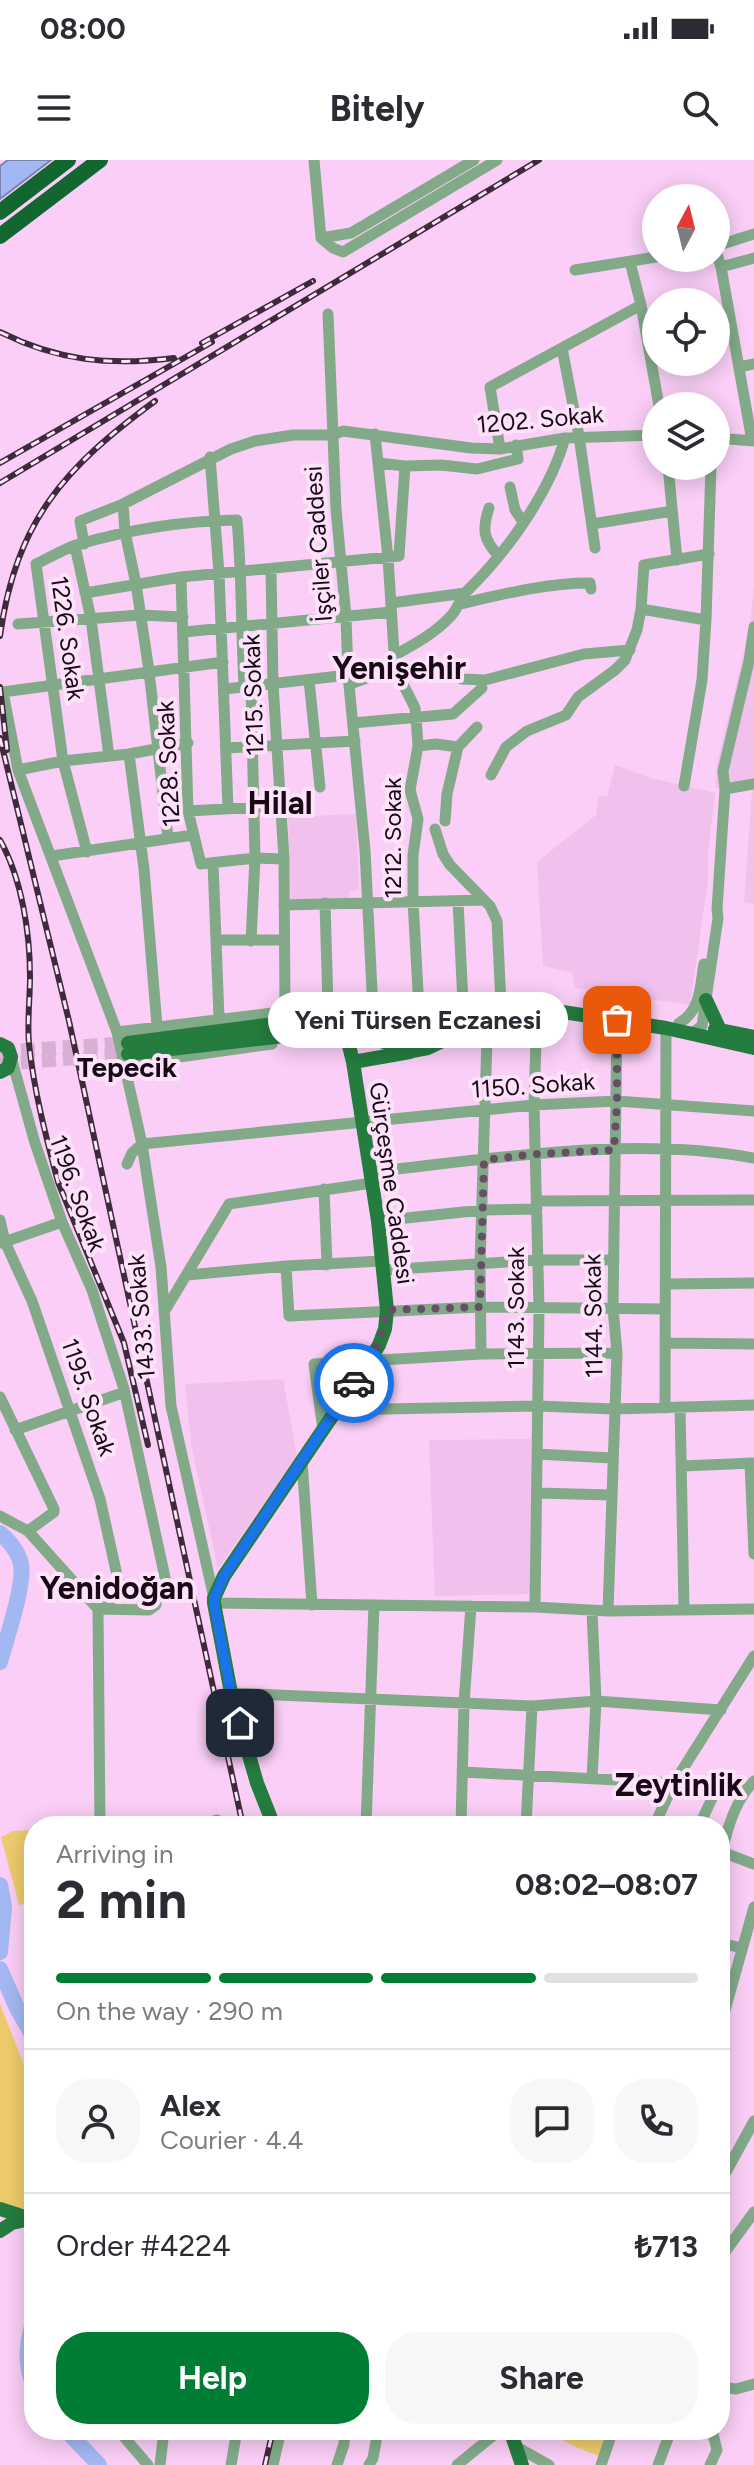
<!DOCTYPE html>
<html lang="en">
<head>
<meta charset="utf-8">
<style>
  body { margin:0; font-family:Figtree,sans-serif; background:#f7f7f7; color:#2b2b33; height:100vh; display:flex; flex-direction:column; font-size:30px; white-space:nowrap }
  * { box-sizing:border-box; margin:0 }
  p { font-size:26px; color:#7c7c81 }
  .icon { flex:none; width:44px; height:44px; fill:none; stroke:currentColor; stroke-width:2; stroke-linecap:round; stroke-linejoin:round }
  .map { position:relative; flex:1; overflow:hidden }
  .panel { position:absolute; left:24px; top:1656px; width:706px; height:624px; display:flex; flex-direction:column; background:#fff; border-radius:32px; box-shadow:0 4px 20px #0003 }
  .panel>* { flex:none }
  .needle { width:52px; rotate:7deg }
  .buttons { position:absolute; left:642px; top:24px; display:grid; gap:16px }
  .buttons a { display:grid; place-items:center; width:88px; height:88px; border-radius:50%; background:#fff; box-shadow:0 4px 20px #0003; font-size:40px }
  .pin { position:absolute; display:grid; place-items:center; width:68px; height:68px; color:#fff; margin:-34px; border-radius:16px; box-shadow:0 4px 12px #0006 }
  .courier { position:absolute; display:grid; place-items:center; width:80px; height:80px; margin:-40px; border:6px solid #1a73e8; border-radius:50%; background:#fff; color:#222; box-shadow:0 2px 10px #0007 }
  .bubble { position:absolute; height:56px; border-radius:28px; background:#fff; box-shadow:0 4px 20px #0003; font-size:26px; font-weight:700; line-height:56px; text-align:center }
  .headline em { font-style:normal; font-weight:700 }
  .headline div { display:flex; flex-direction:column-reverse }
  .headline { display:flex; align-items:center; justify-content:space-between; height:136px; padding:0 32px }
  h1 { font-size:52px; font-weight:700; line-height:60px }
  .bar { display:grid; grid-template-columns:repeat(4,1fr); gap:12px 8px; align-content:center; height:96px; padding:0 32px }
  .bar i { height:10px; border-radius:6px; background:#e1e1e2 }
  .bar .on { background:#007d35 }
  .bar p { grid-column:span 4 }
  .line { display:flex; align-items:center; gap:20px; padding:0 32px; border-top:2px solid #e1e1e2 }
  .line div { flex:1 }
  .round { display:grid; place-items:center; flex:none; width:84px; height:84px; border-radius:32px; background:#f7f7f7 }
  .action { display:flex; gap:16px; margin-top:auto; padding:16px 32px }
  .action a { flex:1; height:92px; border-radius:32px; background:#007d35; color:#fff; font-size:32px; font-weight:700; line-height:92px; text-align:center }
  .action a+a { background:#f7f7f7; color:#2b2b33 }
  .status { display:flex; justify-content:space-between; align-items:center; height:56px; padding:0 40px; background:#fff; direction:ltr }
  .status svg { height:22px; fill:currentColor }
  header { display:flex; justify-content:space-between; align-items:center; height:104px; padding:0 32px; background:#fff; font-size:36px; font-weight:700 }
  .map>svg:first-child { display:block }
  .built { fill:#f2c0ed }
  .green { fill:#edcb6d }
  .water { fill:#a3b8f3; stroke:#7984b1; stroke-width:2 }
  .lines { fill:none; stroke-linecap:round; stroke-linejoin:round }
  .river { stroke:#a3b8f3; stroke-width:16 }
  .major-tunnel { stroke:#d8b0d4; stroke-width:14; stroke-dasharray:14 7; stroke-linecap:butt }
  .minor { stroke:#82aa89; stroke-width:11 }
  .major { stroke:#257c3f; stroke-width:14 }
  .highway { stroke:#126730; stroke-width:16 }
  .rail-casing { stroke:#3d2a3b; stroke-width:6 }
  .rail { stroke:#fde2fa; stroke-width:3; stroke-dasharray:9; stroke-linecap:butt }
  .done { stroke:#664e64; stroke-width:8; stroke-dasharray:0 14.4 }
  .route { stroke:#1a73e8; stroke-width:10 }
  .labels { text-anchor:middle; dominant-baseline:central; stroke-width:8; stroke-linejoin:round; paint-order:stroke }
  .street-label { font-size:24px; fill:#170916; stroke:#fde2fa }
  .quarter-label { font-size:28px; font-weight:bold; fill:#170916; stroke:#fde2fa }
  .district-label { font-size:32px; font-weight:bold; fill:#170916; stroke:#fde2fa }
</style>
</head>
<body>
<div class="status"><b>08:00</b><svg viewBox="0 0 49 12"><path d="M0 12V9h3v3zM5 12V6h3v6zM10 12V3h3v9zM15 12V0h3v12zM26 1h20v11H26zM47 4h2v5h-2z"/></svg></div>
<header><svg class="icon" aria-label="menu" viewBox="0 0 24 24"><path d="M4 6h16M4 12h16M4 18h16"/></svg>Bitely<svg class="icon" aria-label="search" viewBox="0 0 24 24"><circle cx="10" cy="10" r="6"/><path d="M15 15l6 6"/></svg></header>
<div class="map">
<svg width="754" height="2305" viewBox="0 0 754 2305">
  <rect width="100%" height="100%" fill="#facef6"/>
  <!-- built -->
  <path class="built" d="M754 427V744L744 743 752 630 716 628V608L750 466Z
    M615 605 651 618 715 633 708 693V720L690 845 575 828 572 812 543 806 537 702 596 655 599 636H607Z
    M356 654 359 730 349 731V738L291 740 288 657Z
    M283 1219 297 1296 218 1409 191 1284 185 1224Z
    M531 1279 530 1434 435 1436 429 1280Z"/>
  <!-- green -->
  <path class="green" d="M34 1670V1742L19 1745 1 1677 13 1671Z
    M0 1844 34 1930V2050L1 2046 0 2043Z
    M543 2270H608L599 2296 576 2287Z"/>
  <!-- water -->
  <path class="water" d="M8 0H51L0 39V6Z"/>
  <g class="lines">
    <!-- river -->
    <path class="river" d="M0 1373C10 1382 18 1391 21 1404 25 1425 6 1480 0 1502
      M0 1725 4 1746 0 1792
      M0 1809 17 1848 34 1878
      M34 2159C27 2182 24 2203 34 2226
      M66 2270 99 2305"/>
    <!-- major-tunnel -->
    <path class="major-tunnel" d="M0 892 128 883
      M0 904 128 894"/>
    <!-- minor -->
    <path class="minor" d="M314 0 321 78 333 88 343 92 497 0
      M321 78 351 73 474 0
      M716 86 754 74
      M716 91 721 107 752 281
      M630 102 641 145 659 246
      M721 107 754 98
      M575 110 656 97
      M562 188 579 276 595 388
      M739 207 754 204
      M375 274 388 398 395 508 415 548 416 557 418 586 410 630 418 659 413 695V741L419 849
      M716 278 754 281
      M500 289 490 227 641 145
      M210 297 219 413 228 649
      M379 303 405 306 441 305 477 309 518 299 516 285
      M668 306 677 400
      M510 327 515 350 523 362
      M123 344 125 372 136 424 149 511 168 678
      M489 348C482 369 483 380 499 396
      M592 364 672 351
      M84 384 80 361 123 344 231 289 255 281 293 275H333L343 271 471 288 500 289 565 278 656 275
      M75 386 91 459 109 596
      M271 410 273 524 284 699 285 851
      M181 417 188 651 201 704 255 698 284 699
      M85 433 181 417 399 396 405 306
      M391 443 465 433
      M460 444C503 434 546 423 590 423L591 429
      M641 449 644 405 709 394
      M18 464 140 455 183 457
      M184 472 391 452
      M395 495C415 484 435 473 450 457 458 449 460 438 467 431 507 392 550 332 565 278
      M309 520 320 627
      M350 524 395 508 431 504 462 519 485 520 584 494 630 490
      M251 526 255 698 251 781
      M225 529 348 515
      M353 563 453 554 482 528
      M418 586 436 584 458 587 477 567
      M226 588 355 581
      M129 594 144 709 157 866
      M18 610 63 601 129 594 188 583
      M491 615 506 587 527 571 566 555 578 537 615 510 625 500 637 470 641 449 706 460 711 306
      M684 626 702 520 706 460
      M725 629 754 624
      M188 651 279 646
      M445 661 447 634 458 587
      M435 669 443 694 450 705 490 746 497 761 501 844
      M87 692 63 601 36 404C49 398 62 390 76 385 127 370 183 361 237 360 242 415 241 470 244 525
      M52 696 193 675
      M213 703 219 858
      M458 741 463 843
      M325 743 328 846
      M284 745 484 740
      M216 780H284
      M679 863C701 851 700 826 704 804
      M117 872 331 846 373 851 365 690 348 515 346 457 336 349 328 154
      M692 873 702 866 718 758 717 749 725 629 723 611 749 501 754 467
      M11 897 35 983 62 1062 92 1130 124 1229 166 1422 155 1432
      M122 897 125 903 130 904 272 884
      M127 1004 132 993 142 984 534 945 617 941 754 951
      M370 1012C494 999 630 975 754 998
      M324 1029 327 1105
      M537 1041 754 1040
      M0 1060 5 1082 32 1141 100 1339 121 1433
      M378 1061 482 1050 537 1049
      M1 1083 62 1062
      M286 1106 289 1156 480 1147 665 1149
      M383 1110 537 1100H614
      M187 1115 286 1106 382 1101
      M666 1124 754 1123
      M164 1152 229 1044 372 1023
      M666 1183 754 1184
      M481 1194 480 1104 487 878 485 853
      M0 1237 54 1349V1352L28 1371
      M680 1247 684 1448
      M665 1248 666 868
      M336 1250 538 1246 614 1249 754 1245
      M15 1270 125 1232
      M323 1270 314 1204 481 1194 617 1193
      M537 1294 612 1298
      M302 1301 312 1445
      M750 1303 754 1394
      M682 1306 754 1303
      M537 1333 611 1335
      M0 1356 28 1371 98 1449 121 1433 155 1432
      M214 1438 171 1246 161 1107 142 984 117 872 18 610 3 532 223 502
      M214 1443 535 1447 608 1451 754 1449
      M535 1447 539 1148 534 945 537 848
      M592 1451 596 1541 592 1619
      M608 1451 617 1193 613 1148 617 860
      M231 1533 532 1546 596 1541 721 1550
      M463 1612 674 1623 745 1630
      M100 1666 98 1449 149 1450 156 1445 155 1432
      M194 1666 217 1660 218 1666
      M366 1666 374 1445
      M461 1666 464 1543 471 1446
      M526 1666 532 1546
      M654 1666 674 1623 754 1496
      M699 1666 717 1628
      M722 1692 754 1704
      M720 1707C724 1677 733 1643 754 1621
      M720 1783 742 1788
      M720 1868 754 1747
      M720 2023 754 1961
      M720 2099 754 2052
      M720 2227 736 2229 754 2224
      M118 2270 148 2305
      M515 2286 549 2305
      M160 2305 164 2270
      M231 2305 237 2270
      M273 2305 281 2270
      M337 2305 344 2284 345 2270
      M369 2305 373 2298 378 2270
      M457 2305 495 2274 503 2270
      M601 2305 613 2270
      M658 2305 671 2270
      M710 2305 717 2290 712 2270"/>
    <!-- major -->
    <path class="major" d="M706 840 720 870
      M345 869 353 902 410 892
      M715 869 754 877
      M350 871 412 891 428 888 445 880 449 866 444 855
      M128 883 373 851 440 847 463 843 497 844
      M0 884 8 888 11 897 8 908 0 912
      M128 894 345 869 447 860 485 853 537 848 666 868 754 888
      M274 1666 257 1623 231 1533 214 1443V1438L224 1416 358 1218 379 1185 385 1169 387 1150 378 1061 353 902
      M0 2049 34 2060
      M0 2071 12 2063 26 2060
      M510 2270 522 2305"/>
    <!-- highway -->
    <path class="highway" d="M0 52 68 0
      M0 76 100 0"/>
    <!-- rail casing -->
    <g class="rail-casing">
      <path id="rail" d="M0 172C58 201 110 206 174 198
        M202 183 313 121
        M0 303 212 182
        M0 323 539 0
        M0 476C16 361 64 308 155 241
        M0 527 7 590
        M0 578 69 861 243 1666
        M0 680C22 719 30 773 30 817 30 839 27 862 29 884 34 931 46 977 58 1022L124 1183 148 1285
        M265 2305 273 2270"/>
    </g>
    <!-- rail -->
    <use href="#rail" class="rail"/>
  </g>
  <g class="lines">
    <!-- done -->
    <path class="done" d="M354 1223C371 1198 384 1180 387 1150L480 1147 484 1000 536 994 614 990 617 941V860"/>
    <!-- route -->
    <path class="route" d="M240 1563 231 1533 214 1443V1438L224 1416 354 1223"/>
  </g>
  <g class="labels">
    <!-- street labels -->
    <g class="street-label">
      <text transform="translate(540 259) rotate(-5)">1202. Sokak</text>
      <text transform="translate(318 384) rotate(-94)">İşçiler Caddesi</text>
      <text transform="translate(68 478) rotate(82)">1226. Sokak</text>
      <text transform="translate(253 535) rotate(-92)">1215. Sokak</text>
      <text transform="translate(168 604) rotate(-93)">1228. Sokak</text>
      <text transform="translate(392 678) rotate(-90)">1212. Sokak</text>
      <text transform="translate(533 925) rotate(-4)">1150. Sokak</text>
      <text transform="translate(392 1023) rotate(82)">Gürçeşme Caddesi</text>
      <text transform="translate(78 1033) rotate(70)">1196. Sokak</text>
      <text transform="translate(515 1148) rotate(-90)">1143. Sokak</text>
      <text transform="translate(593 1156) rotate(-91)">1144. Sokak</text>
      <text transform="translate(141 1157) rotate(-95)">1433. Sokak</text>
      <text transform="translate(89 1237) rotate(71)">1195. Sokak</text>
    </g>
    <!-- quarter labels -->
    <g class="quarter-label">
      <text x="127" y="907">Tepecik</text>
    </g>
    <!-- district labels -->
    <g class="district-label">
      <text x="399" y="508">Yenişehir</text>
      <text x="280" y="643">Hilal</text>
      <text x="117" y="1428">Yenidoğan</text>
      <text x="679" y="1625">Zeytinlik</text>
    </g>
  </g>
</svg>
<div class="buttons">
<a><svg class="needle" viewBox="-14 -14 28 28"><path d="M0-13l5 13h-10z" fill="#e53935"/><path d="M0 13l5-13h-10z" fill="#7c7c81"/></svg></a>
<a><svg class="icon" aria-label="locate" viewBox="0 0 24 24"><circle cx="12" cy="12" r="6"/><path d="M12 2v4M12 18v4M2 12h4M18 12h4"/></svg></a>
<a><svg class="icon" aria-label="layers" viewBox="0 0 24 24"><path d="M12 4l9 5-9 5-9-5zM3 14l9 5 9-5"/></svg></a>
</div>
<div class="pin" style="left:617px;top:860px;background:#ea580c"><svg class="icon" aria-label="bag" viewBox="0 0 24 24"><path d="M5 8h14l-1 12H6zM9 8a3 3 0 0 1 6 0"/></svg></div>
<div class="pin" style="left:240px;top:1563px;background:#1f2937"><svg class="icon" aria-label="home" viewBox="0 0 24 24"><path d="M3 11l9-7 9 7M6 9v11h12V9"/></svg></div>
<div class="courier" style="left:354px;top:1223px"><svg class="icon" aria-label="car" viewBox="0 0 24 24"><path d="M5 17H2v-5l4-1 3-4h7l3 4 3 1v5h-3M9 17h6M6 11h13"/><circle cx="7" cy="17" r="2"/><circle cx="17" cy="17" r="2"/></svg></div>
<div class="bubble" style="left:268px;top:832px;width:300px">Yeni Türsen Eczanesi</div>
<section class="panel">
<div class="headline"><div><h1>2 min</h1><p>Arriving in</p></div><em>08:02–08:07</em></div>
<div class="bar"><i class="on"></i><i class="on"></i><i class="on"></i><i></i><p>On the way · 290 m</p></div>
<div class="line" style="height:144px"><a class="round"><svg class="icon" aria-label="person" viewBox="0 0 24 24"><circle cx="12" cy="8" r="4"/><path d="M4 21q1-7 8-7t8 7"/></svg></a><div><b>Alex</b><p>Courier · 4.4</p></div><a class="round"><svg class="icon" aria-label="chat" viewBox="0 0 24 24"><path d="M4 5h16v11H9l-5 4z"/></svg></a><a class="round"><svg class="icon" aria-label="phone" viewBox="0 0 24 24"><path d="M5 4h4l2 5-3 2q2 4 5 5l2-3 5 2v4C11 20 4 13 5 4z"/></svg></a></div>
<div class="line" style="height:104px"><div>Order #4224</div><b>₺713</b></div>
<div class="action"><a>Help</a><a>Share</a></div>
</section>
</div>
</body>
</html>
